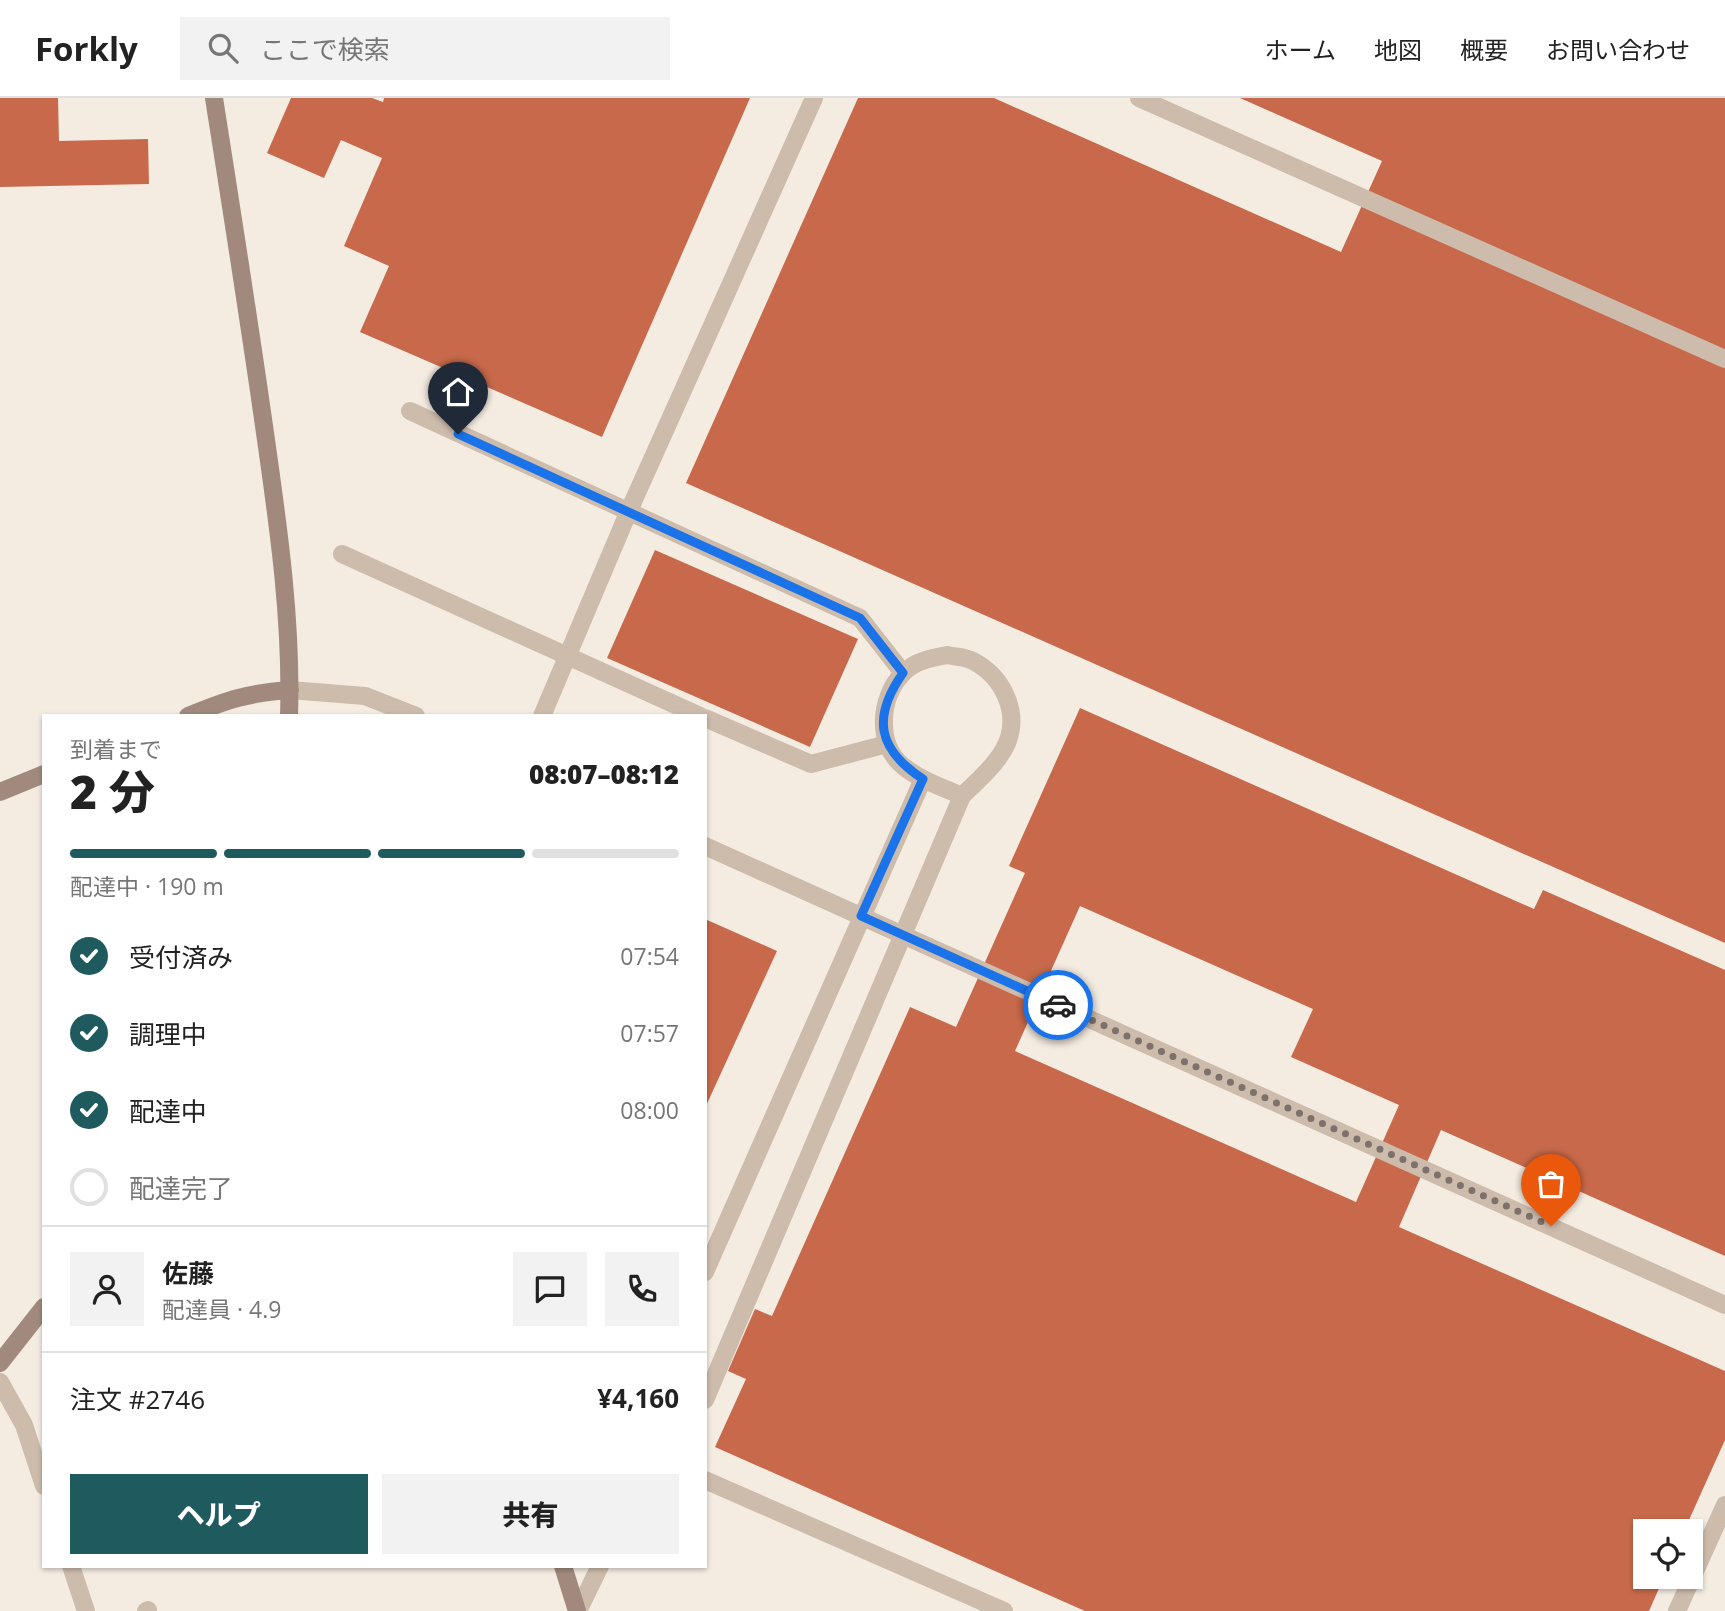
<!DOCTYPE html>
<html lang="ja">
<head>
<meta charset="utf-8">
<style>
  body { margin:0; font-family:"Open Sans","Noto Sans JP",sans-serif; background:#f2f2f2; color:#222; height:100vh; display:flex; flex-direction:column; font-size:26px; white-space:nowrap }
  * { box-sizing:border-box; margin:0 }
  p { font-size:23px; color:#767676 }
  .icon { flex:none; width:38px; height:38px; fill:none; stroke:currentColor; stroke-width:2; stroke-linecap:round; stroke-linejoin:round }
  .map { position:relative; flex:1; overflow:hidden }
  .details { position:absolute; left:42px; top:616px; width:665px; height:854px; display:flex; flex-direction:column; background:#fff; border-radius:0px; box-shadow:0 2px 5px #0004 }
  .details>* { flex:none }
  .tools { position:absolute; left:1633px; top:1421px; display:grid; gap:14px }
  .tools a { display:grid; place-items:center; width:70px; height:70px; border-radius:0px; background:#fff; box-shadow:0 2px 5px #0004; font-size:35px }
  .pin { position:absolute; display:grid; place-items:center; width:60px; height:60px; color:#fff; margin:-72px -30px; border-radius:50% 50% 50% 0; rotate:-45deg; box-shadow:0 0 7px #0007 }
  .pin .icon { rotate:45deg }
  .courier { position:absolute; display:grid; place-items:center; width:70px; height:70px; margin:-35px; border:5px solid #1a73e8; border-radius:50%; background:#fff; color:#222; box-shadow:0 2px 9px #0007 }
  .overview em { font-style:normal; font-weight:800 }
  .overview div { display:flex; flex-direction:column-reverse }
  .overview { display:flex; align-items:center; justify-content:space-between; height:119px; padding:0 28px }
  h1 { font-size:46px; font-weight:800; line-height:52px }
  .bar { display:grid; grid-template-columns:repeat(4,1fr); gap:10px 7px; align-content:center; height:84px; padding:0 28px }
  .bar i { height:9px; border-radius:5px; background:#e0e0e0 }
  .bar .active { background:#1f5a5e }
  .bar p { grid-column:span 4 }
  .line { display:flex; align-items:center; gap:18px; padding:0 28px; border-top:2px solid #e0e0e0 }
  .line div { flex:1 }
  .round { display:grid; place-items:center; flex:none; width:74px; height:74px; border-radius:0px; background:#f2f2f2 }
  ol { padding:0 28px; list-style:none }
  li { display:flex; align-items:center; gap:21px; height:77px }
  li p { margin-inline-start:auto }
  li .icon { padding:7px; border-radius:50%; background:#1f5a5e; color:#fff; stroke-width:4 }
  li:last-child { color:#767676 }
  li i { width:38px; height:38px; border:4px solid #e0e0e0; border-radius:50% }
  .primary-button { display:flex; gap:14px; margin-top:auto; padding:14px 28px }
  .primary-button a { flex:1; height:80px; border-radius:0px; background:#1f5a5e; color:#fff; font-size:28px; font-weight:800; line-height:80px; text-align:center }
  .primary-button a+a { background:#f2f2f2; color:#222 }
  header { display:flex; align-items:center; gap:42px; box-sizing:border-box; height:98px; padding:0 35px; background:#fff; border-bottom:2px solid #e0e0e0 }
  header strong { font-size:33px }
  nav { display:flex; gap:38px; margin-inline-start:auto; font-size:24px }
  .search { width:490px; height:63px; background:#f2f2f2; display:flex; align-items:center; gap:18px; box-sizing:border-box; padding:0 24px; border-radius:0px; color:#767676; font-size:26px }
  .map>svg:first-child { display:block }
  .building { fill:#c8694b; fill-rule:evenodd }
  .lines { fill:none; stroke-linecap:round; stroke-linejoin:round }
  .lane { stroke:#cdbbac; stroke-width:18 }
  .street { stroke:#cdbbac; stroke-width:18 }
  .secondary { stroke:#a18a7d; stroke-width:18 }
  .done { stroke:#7c716b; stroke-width:7; stroke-dasharray:0 12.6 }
  .route { stroke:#1a73e8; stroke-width:9 }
</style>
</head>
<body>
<header>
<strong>Forkly</strong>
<div class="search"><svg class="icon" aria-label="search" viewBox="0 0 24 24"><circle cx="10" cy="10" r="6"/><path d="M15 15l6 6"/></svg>ここで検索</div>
<nav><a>ホーム</a><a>地図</a><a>概要</a><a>お問い合わせ</a></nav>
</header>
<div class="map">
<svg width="1725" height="1513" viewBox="0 0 1725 1513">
  <rect width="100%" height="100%" fill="#f4ebe1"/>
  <!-- building -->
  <path class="building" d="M0 0H58L59 43 148 41 149 86 0 89Z
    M291 0H372L383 4 384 0H750L602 339 360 234 389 168 344 148 382 60 341 42 324 80 267 55Z
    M858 0H994L1341 154 1382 63 1240 0H1725V845L686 385Z
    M655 452 858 541 810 649 607 560Z
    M1080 610 1534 811 1543 792 1725 872V1158L1441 1032 1399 1129 1725 1273V1342L1684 1433H1645V1479H1664L1649 1513H1085L715 1349 746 1281 728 1273 755 1211 772 1218 910 909 956 929 1025 775 1009 768ZM1080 808 1313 911 1291 959 1399 1007 1356 1104 1015 953Z
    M705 821 777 853 705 1010Z"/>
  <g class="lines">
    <!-- lane -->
    <path class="lane" d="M1139 0 1725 261
      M410 313 860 520 903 575
      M342 456 700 618
      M947 557C956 559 966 559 973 563 1002 578 1020 613 1007 645 998 666 978 682 962 698 942 689 920 682 903 668 876 646 879 600 903 575 915 563 931 560 947 557Z
      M290 592 365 598 416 618
      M542 618 628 415 814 0
      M705 620 811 666 887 646
      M705 748 1725 1207
      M705 1174 923 681
      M705 1302 962 698
      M705 1382 1004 1513
      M578 1513 600 1468
      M1677 1513 1725 1407"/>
    <!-- street -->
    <path class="street" d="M0 1284 24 1327 44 1388
      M71 1468 86 1513
      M146 1513 148 1512"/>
    <!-- secondary -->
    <path class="secondary" d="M214 0C232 114 250 228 266 342 279 433 292 526 289 618
      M188 618C227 602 247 595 290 592
      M0 694 44 676
      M0 1265 44 1209
      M563 1468 577 1513"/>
  </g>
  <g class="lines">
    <!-- done -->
    <path class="done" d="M1058 907 1551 1128"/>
    <!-- route -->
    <path class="route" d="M458 336 860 520 903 575C872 619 877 651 923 681L861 818 1058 907"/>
  </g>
</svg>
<div class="tools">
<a><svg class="icon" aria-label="locate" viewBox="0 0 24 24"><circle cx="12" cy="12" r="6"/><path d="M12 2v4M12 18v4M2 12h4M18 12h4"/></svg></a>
</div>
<div class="pin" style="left:1551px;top:1128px;background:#ea580c"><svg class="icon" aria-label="bag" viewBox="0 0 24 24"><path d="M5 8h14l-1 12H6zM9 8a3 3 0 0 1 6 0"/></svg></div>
<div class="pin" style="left:458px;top:336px;background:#1f2937"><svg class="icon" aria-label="home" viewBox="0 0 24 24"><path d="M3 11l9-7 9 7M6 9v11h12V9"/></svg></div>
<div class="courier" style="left:1058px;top:907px"><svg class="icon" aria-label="car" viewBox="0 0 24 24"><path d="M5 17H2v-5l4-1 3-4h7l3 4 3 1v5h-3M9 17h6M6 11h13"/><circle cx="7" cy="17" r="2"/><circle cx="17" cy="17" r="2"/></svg></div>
<section class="details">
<div class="overview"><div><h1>2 分</h1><p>到着まで</p></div><em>08:07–08:12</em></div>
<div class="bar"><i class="active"></i><i class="active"></i><i class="active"></i><i></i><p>配達中 · 190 m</p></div>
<ol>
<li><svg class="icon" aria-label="check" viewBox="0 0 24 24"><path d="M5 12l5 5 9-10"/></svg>受付済み<p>07:54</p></li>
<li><svg class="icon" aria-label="check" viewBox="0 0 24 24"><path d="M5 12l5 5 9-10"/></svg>調理中<p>07:57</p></li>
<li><svg class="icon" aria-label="check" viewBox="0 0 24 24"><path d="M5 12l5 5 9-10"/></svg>配達中<p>08:00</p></li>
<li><i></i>配達完了</li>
</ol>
<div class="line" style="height:126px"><a class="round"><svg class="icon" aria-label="person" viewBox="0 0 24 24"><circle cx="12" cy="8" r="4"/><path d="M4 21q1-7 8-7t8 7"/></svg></a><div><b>佐藤</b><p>配達員 · 4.9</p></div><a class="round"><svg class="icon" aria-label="chat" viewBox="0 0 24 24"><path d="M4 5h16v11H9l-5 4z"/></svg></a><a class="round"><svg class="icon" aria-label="phone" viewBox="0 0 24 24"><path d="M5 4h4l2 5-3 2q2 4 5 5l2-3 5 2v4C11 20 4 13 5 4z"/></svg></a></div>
<div class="line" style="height:91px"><div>注文 #2746</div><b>¥4,160</b></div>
<div class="primary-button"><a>ヘルプ</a><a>共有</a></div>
</section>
</div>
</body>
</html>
